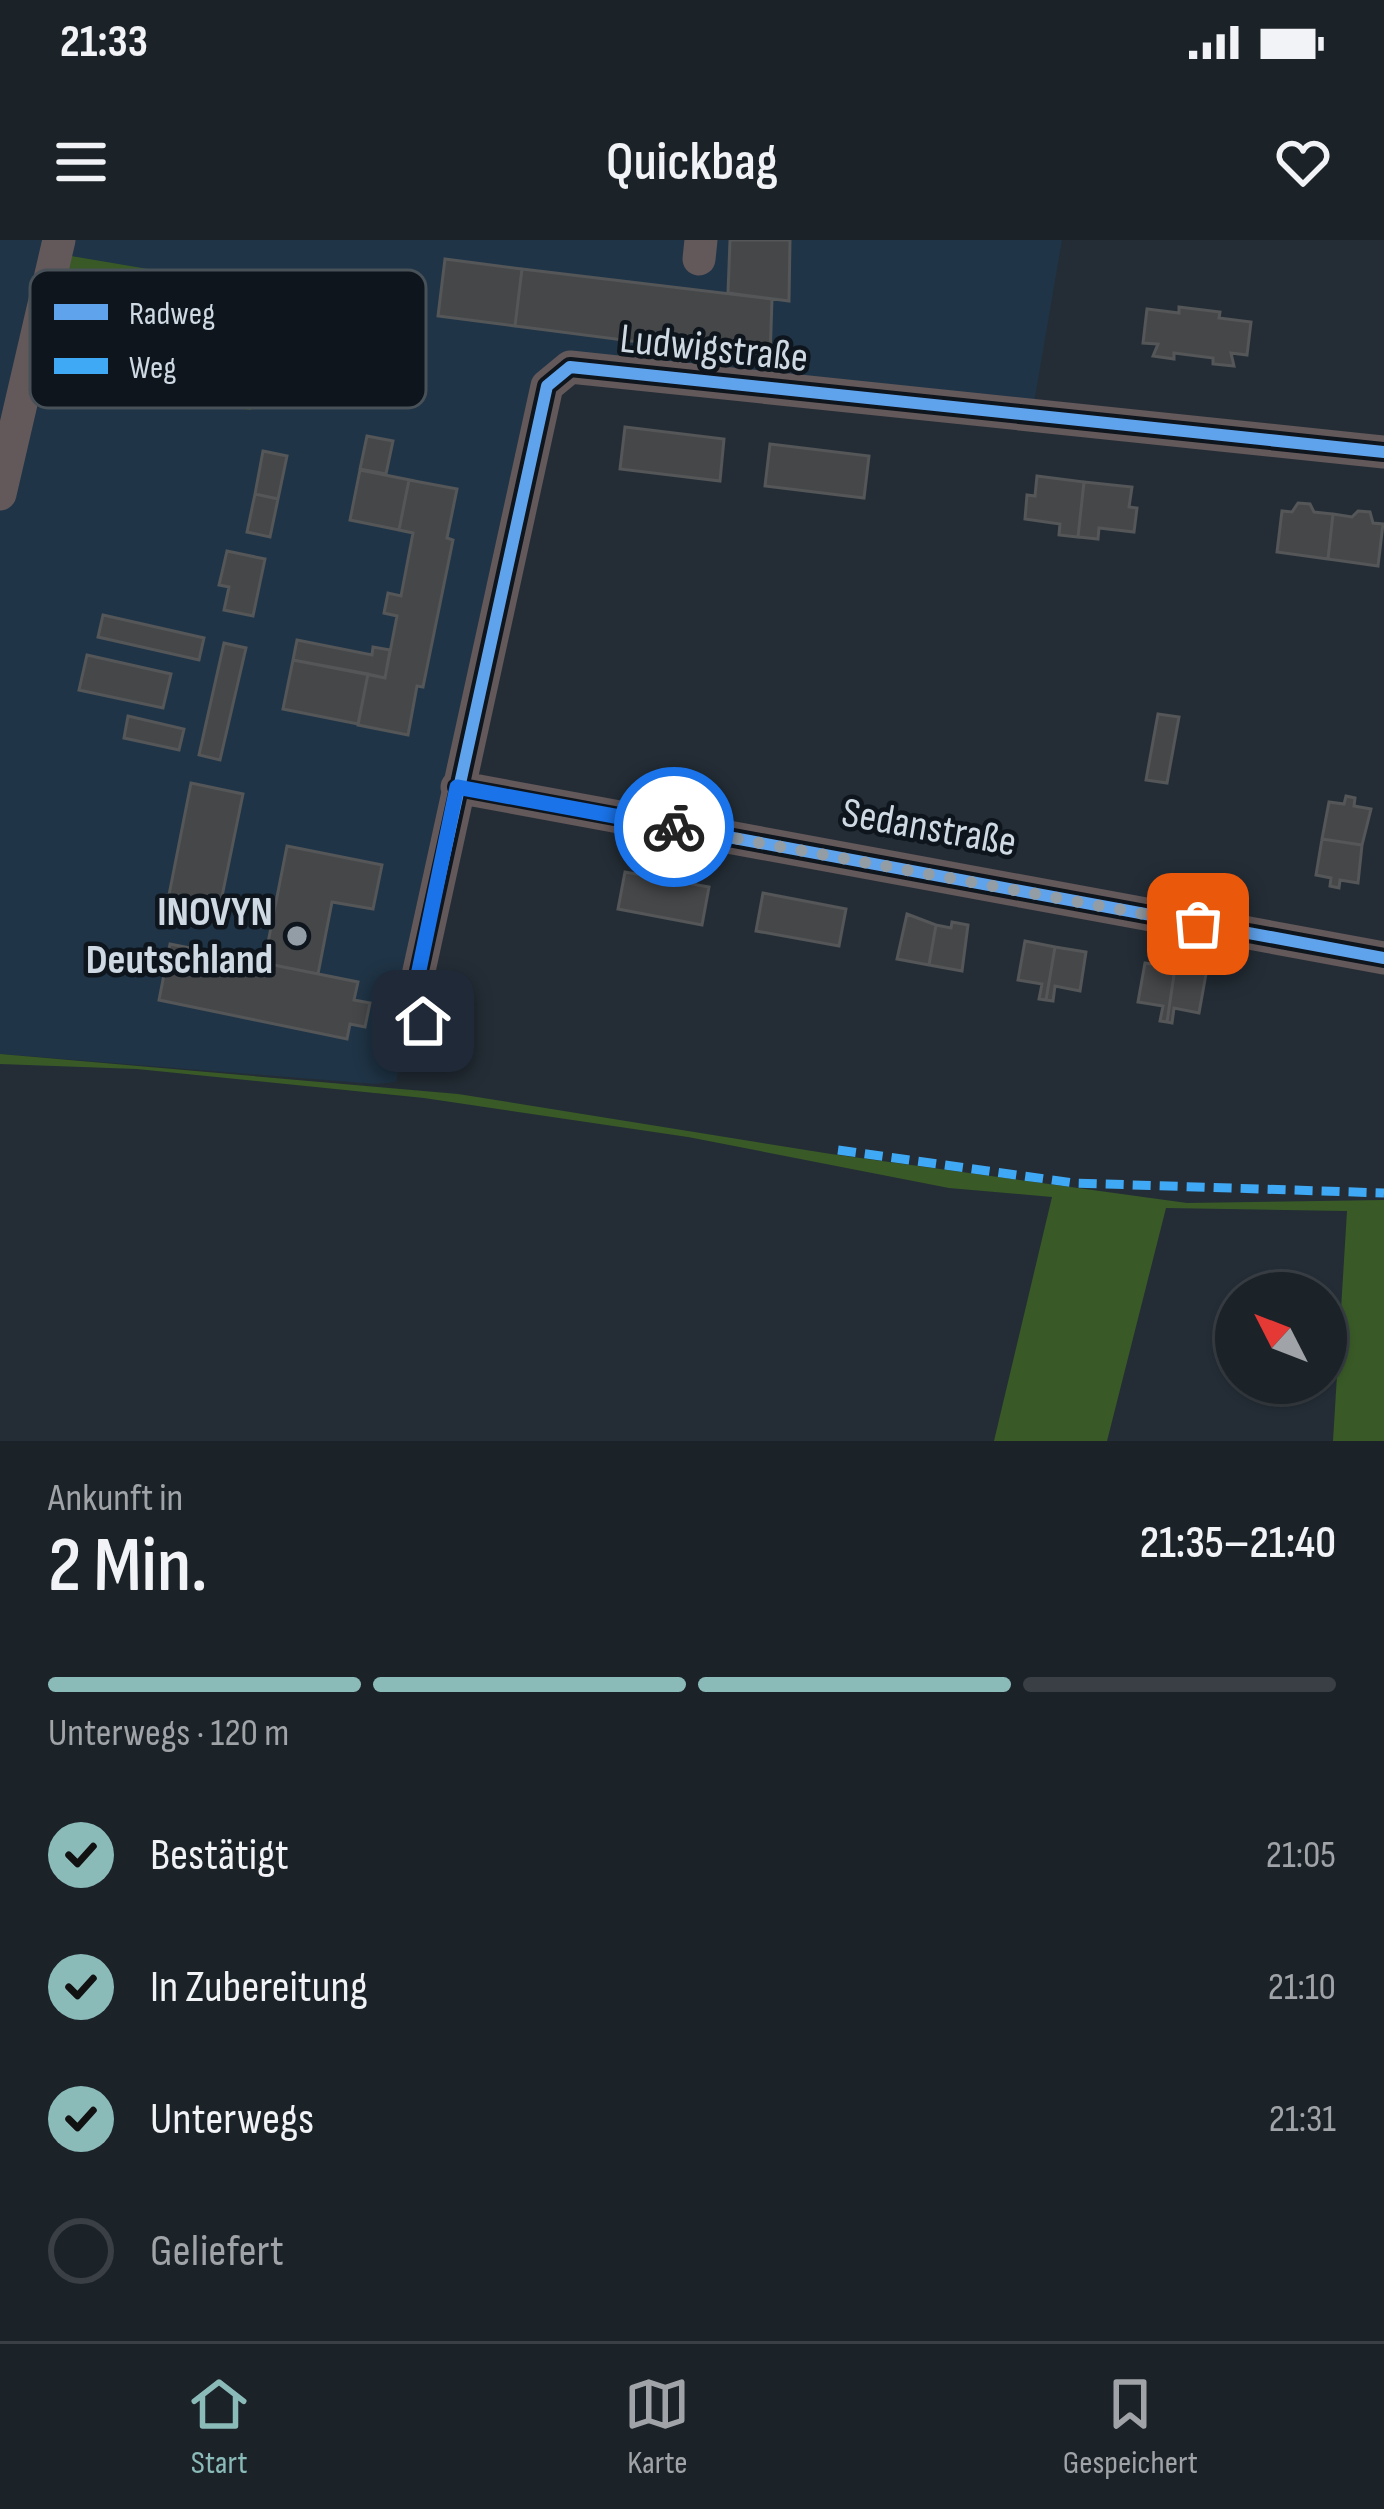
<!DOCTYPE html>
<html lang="de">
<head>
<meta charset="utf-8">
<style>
  body { margin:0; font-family:"Sofia Sans Condensed",sans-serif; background:#282f34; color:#f1f3f6; height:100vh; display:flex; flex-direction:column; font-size:45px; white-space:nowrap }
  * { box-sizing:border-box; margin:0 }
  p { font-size:39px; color:#a0a4a8 }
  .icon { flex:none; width:66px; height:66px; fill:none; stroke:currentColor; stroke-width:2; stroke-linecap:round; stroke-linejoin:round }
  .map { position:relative; height:1201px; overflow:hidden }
  .sheet { display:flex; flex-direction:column; background:#1b2228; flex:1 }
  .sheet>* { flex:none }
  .needle { width:78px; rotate:312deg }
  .controls { position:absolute; left:1215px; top:1032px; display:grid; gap:24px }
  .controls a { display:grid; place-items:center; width:132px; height:132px; border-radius:50%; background:#1b2228; box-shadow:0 3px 9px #0004,0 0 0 3px #393f45; font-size:60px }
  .pin { position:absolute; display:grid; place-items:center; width:102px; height:102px; color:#fff; margin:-51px; border-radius:24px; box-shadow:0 6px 18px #0006 }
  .courier { position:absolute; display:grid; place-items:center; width:120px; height:120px; margin:-60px; border:9px solid #1a73e8; border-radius:50%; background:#fff; color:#222; box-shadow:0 3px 15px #0007 }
  .headline em { font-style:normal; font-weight:600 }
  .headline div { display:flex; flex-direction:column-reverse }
  .headline { display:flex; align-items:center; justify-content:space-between; height:204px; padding:0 48px }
  h1 { font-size:78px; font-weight:600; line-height:90px }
  .bar { display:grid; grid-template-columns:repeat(4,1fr); gap:18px 12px; align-content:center; height:144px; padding:0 48px }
  .bar i { height:15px; border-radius:9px; background:#393f45 }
  .bar .current { background:#8bbbb9 }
  .bar p { grid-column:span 4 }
  ol { padding:0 48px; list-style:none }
  li { display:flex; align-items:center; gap:36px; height:132px }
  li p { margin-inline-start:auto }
  li .icon { padding:12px; border-radius:50%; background:#8bbbb9; color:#111; stroke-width:4 }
  li:last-child { color:#a0a4a8 }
  li i { width:66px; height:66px; border:6px solid #393f45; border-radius:50% }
  .status { display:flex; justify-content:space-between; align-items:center; height:84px; padding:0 60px; background:#1b2228; direction:ltr }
  .status svg { height:33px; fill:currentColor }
  header { display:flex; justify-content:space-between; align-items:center; height:156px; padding:0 48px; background:#1b2228; font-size:54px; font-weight:600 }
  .dock { display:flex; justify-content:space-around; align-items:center; height:168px; border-top:3px solid #393f45; background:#1b2228; font-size:33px; color:#a0a4a8 }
  .dock a { display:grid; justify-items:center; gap:6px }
  .dock .current { color:#8bbbb9 }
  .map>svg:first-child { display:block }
  .built { fill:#1f3446 }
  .green { fill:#395a27 }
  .building { fill:#464749; stroke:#545658; stroke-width:3 }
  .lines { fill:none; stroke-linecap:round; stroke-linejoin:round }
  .minor { stroke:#63585a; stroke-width:33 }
  .quiet { stroke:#3fa9f5; stroke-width:9; stroke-dasharray:18 9; stroke-linecap:butt }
  .cycleway-casing { stroke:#0e151c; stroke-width:20 }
  .cycleway { stroke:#60a3ed; stroke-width:12 }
  .done { stroke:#929da6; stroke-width:12; stroke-dasharray:0 21.6 }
  .route { stroke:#1a73e8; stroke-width:15 }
  .poi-dot { fill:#929da6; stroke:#0e151c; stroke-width:4.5 }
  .labels { text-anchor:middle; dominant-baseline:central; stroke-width:9; stroke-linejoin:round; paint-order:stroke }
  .street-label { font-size:42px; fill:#ced9e3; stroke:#0e151c }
  .poi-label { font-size:42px; font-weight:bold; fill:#ced9e3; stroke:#0e151c; text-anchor:end }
  .key { fill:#0e151c; stroke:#485058; stroke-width:3 }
  .key-label { font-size:33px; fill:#ced9e3 }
</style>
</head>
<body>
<div class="status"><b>21:33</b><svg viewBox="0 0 49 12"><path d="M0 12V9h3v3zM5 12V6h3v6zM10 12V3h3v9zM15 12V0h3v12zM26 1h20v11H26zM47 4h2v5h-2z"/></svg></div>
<header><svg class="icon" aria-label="menu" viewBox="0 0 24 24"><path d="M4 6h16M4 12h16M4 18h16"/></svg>Quickbag<svg class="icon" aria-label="heart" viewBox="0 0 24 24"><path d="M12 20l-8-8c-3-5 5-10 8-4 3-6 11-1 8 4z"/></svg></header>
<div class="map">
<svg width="1384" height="1201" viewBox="0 0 1384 1201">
  <rect width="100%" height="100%" fill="#242d36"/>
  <!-- built -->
  <path class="built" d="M0 0H1062L1032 175 571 127 547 146 396 842 376 844 0 814Z"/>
  <!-- green -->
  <path class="green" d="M71 16 273 50 251 170 43 135Z
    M0 814 458 854 831 914 1187 963 1384 960V1201H1333L1347 971 1166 968 1107 1201H994L1052 957 949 948 688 897 424 858 137 829 0 824Z"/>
  <!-- building -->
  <path class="building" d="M730 0H790L789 61 728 53Z
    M445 19 522 29 515 86 438 76Z
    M522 29 772 59 770 119 515 86Z
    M1179 67 1220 72 1219 78 1251 82 1247 115 1231 113 1234 126 1213 124V118L1174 113V119L1153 116 1158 104 1143 103 1147 69 1179 73Z
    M625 187 724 199 720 241 620 229Z
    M367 196 393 201 386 234 360 229Z
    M770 204 869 216 864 258 765 246Z
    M263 211 287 216 278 259 255 254Z
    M360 230 415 241 409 240 399 290 350 280Z
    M1037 236 1084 242 1078 297 1059 295 1060 284 1025 279 1027 255 1035 256Z
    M409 240 457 249 447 298 453 300 423 447 417 446 408 495 358 485 368 434 385 438 397 376 384 373 388 353 401 356 413 293 399 290Z
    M1084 242 1132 247 1129 267 1137 268 1134 292 1099 288 1098 299 1078 297Z
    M255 254 278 259 270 297 247 292Z
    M1298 263 1310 264 1314 272 1333 274 1328 319 1277 312 1282 271 1292 272Z
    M1358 271 1370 272 1373 283 1383 284 1378 326 1328 319 1333 274 1352 277Z
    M227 311 265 319 253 376 224 370 229 347 219 345Z
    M103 375 204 398 199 420 98 397Z
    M297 400 372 415 373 407 390 410 385 438 293 420Z
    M224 403 246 408 220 520 199 515Z
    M87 415 171 434 163 468 79 450Z
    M293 420 368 434 358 484 283 469Z
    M1158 474 1179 477 1167 543 1146 540Z
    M128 476 184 489 179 510 124 498Z
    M191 543 243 554 219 671 168 660Z
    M1346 556 1355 558 1354 566 1371 569 1362 605 1322 599 1329 562 1344 564Z
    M1322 599 1362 605 1358 643 1340 640 1339 648 1330 646 1331 638 1316 635Z
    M287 606 382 625 373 669 332 662 318 734 264 723Z
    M625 632 709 647 702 685 618 669Z
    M763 653 846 669 839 706 756 691Z
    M907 674 936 685 929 725 897 719Z
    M952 682 968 685 962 731 929 725 936 685 951 688Z
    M1025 701 1055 707 1046 760 1039 759 1042 744 1018 740Z
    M170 704 358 742 354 760 370 763 365 787 350 784 347 799 159 760Z
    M1055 707 1086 712 1080 751 1055 746 1053 761 1046 760Z
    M1145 723 1175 728 1167 782 1160 781 1163 766 1138 762Z
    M1175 728 1206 734 1199 773 1174 768 1172 783 1167 782Z"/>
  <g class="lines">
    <!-- minor -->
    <path class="minor" d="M699 19 701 0
      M0 254 59 0
      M457 547 1384 718
      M423 781 417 740 547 146 570 127 1384 212"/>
    <!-- quiet -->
    <path class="quiet" d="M838 910 1074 943 1384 953"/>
    <!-- cycleway casing -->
    <g class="cycleway-casing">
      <path id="cycleway" d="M457 547 1384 718
        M423 781 417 740 547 146 570 127 1384 212"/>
    </g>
    <!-- cycleway -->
    <use href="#cycleway" class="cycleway"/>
  </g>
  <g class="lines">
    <!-- done -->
    <path class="done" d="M674 587 1198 684"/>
    <!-- route -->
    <path class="route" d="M423 781 417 740 457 547 674 587"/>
  </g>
  <!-- markers -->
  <circle class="poi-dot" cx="297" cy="696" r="12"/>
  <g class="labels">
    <!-- street labels -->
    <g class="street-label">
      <text transform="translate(714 109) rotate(6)">Ludwigstraße</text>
      <text transform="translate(929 588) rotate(10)">Sedanstraße</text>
    </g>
    <!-- poi labels -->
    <g class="poi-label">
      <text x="273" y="672">INOVYN<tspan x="273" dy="48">Deutschland</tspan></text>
    </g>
  </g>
  <!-- legend -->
  <rect x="30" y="30" width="396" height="138" rx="18" class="key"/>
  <rect x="54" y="64" width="54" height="16" fill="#60a3ed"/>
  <rect x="54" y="118" width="54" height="16" fill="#3fa9f5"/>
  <g class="key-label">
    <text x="129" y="84">Radweg</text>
    <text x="129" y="138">Weg</text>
  </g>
</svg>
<div class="controls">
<a><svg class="needle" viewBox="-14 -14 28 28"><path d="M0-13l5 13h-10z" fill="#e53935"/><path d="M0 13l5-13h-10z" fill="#a0a4a8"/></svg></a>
</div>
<div class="pin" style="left:1198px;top:684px;background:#ea580c"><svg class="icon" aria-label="bag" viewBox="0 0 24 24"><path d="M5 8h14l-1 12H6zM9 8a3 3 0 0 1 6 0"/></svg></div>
<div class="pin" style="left:423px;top:781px;background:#1f2937"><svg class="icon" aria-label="home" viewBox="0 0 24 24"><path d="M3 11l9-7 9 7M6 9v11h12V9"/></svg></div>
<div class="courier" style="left:674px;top:587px"><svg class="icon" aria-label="bike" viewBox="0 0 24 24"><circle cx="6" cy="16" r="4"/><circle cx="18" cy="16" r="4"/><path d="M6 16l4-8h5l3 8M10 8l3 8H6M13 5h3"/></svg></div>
</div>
<section class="sheet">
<div class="headline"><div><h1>2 Min.</h1><p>Ankunft in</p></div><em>21:35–21:40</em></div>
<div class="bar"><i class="current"></i><i class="current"></i><i class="current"></i><i></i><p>Unterwegs · 120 m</p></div>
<ol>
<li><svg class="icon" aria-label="check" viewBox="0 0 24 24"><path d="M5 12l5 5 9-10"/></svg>Bestätigt<p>21:05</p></li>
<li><svg class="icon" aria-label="check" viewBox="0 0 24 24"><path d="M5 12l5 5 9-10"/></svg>In Zubereitung<p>21:10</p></li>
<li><svg class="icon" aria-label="check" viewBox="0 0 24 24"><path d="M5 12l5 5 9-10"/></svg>Unterwegs<p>21:31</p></li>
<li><i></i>Geliefert</li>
</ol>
</section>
<nav class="dock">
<a class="current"><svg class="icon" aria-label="home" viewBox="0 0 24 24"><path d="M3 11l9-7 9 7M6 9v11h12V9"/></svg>Start</a>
<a><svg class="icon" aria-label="map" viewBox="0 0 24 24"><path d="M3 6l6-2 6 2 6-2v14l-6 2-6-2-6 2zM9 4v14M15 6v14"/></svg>Karte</a>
<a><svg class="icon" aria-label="saved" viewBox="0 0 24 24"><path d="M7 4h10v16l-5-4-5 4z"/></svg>Gespeichert</a>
</nav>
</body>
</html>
